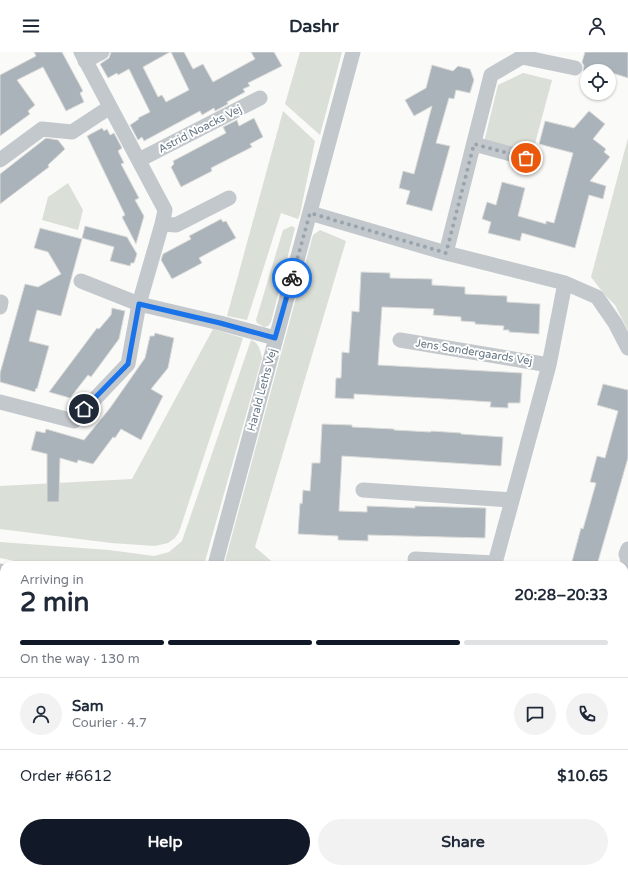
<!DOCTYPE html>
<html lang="en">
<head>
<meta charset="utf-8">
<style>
  body { margin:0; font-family:"Varela Round",sans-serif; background:#f2f2f3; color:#1f2937; height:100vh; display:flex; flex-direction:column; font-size:15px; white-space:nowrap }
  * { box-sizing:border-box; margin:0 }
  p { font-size:13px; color:#747a83 }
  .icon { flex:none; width:22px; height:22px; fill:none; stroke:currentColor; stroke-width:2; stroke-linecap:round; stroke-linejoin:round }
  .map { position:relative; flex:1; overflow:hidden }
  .side { position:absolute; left:0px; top:509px; width:628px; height:312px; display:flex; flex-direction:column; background:#fff; border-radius:12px 12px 0 0; box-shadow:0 1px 3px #0004 }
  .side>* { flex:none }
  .fabs { position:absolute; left:580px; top:12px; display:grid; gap:8px }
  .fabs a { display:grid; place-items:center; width:36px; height:36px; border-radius:50%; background:#fff; box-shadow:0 1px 3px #0004; font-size:20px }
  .pin { position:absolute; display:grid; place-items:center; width:34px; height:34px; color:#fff; margin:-17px; border:2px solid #fff; border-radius:50%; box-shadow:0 1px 4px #0007 }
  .courier { position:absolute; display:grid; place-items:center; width:40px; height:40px; margin:-20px; border:3px solid #1a73e8; border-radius:50%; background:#fff; color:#222; box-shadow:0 1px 5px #0007 }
  .head em { font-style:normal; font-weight:700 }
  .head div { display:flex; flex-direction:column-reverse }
  .head { display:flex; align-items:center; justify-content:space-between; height:68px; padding:0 20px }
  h1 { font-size:26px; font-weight:700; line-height:30px }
  .bar { display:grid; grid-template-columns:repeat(4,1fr); gap:6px 4px; align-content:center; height:48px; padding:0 20px }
  .bar i { height:5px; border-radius:3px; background:#e0e1e3 }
  .bar .current { background:#111827 }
  .bar p { grid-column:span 4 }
  .line { display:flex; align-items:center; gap:10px; padding:0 20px; border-top:1px solid #e0e1e3 }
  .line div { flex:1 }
  .round { display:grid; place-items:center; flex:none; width:42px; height:42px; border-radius:21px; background:#f2f2f3 }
  .action { display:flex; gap:8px; margin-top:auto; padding:8px 20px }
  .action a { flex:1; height:46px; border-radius:24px; background:#111827; color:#fff; font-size:16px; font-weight:700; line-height:46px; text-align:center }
  .action a+a { background:#f2f2f3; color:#1f2937 }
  header { display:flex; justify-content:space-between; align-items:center; height:52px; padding:0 20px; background:#fff; font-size:18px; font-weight:700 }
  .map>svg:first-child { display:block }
  .green { fill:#dadfd7 }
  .building { fill:#aab3b9; stroke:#dcdcda }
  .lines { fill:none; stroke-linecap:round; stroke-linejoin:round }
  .minor { stroke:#c3c8cc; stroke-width:15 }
  .tertiary { stroke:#c3c8cc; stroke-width:19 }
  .done { stroke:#99a4ac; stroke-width:4; stroke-dasharray:0 7.2 }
  .route { stroke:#1a73e8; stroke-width:5 }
  .labels { text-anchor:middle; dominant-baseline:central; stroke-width:4; stroke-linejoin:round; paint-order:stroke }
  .street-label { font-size:11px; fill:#657683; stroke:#fff }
</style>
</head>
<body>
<header><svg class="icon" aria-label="menu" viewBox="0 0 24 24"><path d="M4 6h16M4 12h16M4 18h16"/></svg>Dashr<svg class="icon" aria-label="person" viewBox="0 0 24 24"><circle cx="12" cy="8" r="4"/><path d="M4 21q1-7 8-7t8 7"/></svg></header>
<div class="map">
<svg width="628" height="821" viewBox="0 0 628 821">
  <rect width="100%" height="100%" fill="#fafaf8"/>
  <!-- green -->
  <path class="green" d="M300 0H342L320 83 285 52Z
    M523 21 552 28 532 103 484 90 498 33Z
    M283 59 315 89 300 162 298 167 281 161 247 268 227 264Z
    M628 86V279L615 253 605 243 591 225Z
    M68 131 83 158 78 178 42 168 48 145Z
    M292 174 295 176 271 270 268 274 264 275 257 271 256 268 283 178Z
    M320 178 346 189 255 495 276 513H224L313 183Z
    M213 277 243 286 179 480 175 486 168 491 155 494 111 491 0 477V434L132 427Z
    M251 288C259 291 260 297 262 306L204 513H34L0 506V490L109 498 154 504 169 500 182 489Z
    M0 539 4 540V777L0 792Z
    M624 653 628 654V681L624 680Z
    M4 812V817H104L103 821H3L2 820Z"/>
  <!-- building -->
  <path class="building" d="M34 0H62L83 39 80 41 84 50 66 59 43 15 17 28 35 53 28 59 30 62 0 84V23L36 4Z
    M111 0H170L143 15 158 45 162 43 166 50 189 38 171 0H184L193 17 203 12 213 30 255 7 251 0H274L282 14 248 31 250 34 243 37 245 40 227 50 228 52 215 59 214 56 202 63 200 59 144 89 142 85 138 88 130 73 139 67 138 66 150 60 129 17 118 23 117 21 108 26 100 12 109 6Z
    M585 0H628V26L609 20V19H583L584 14 582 10Z
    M432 13 453 19 458 14 470 17 474 28 470 41 456 38 454 47 449 46 436 91 450 94 432 159 406 152 410 139 399 136 403 119 414 122 432 54 414 64 405 48 426 36Z
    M589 59 605 72 593 87 606 97 604 100 610 105 590 129 606 134 603 147 589 143 575 196 522 181 520 189 488 181 491 170 482 167 487 150 496 153 502 130 525 136 518 164 546 172V169L554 171 573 101 539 92 545 69 574 76Z
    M254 66 263 85 250 92 252 95 211 116 212 119 181 135 171 115 174 112 173 109 226 81 223 75 237 68 239 74Z
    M102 76 104 79 107 77 110 83 114 81 122 96 118 99 124 111 121 112 139 146 135 148 144 164 136 192 122 165 125 163 87 84Z
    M46 86 58 88 65 97 48 113 49 115 0 152V122Z
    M221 167 223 170 226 169 236 186 199 206 202 211 172 227 161 208 163 202 191 187 189 184Z
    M85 174 127 185 137 202 134 211H131L130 214 110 209 114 195 82 186Z
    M40 176 82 187 61 264 37 258 29 289 49 294 37 337 36 336 35 340 0 330V321L25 232 38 235 61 222 48 200 34 196Z
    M361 220 390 221V226L432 227V233L465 235V242L507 244V250L540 252 539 282 509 280V278H503L504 274 475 272V270L461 269V265L433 263 434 257 382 255 378 313 522 321 520 351H508V356L490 355 491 350 445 347 354 342V347L335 346 336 326H341L342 300 349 301 352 259 359 260Z
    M112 256 125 259 119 287 91 325 88 323 70 346 49 340 97 276 99 277 111 263Z
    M155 281 174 286 168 316 151 337 163 344 141 388 121 377 115 386 113 385 93 412 78 408 77 411 60 406 59 450H47V402L31 398 36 379 45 381 46 377 84 388 110 356 145 306 150 284H154Z
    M603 332 628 338V406L597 513H571L581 476 583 477 596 431 590 430 597 404 605 406 618 359 597 353Z
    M322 372 352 373V375L394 377V378L431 380V379L461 381V382L503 385 501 414 342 404 339 459 367 460V454L415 456V454L486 456 485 486 368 483V489L338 488V484L298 482 300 451 302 452 303 438 310 439 312 411H320Z"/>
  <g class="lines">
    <!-- minor -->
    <path class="minor" d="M85 9 102 0
      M474 92 526 106
      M0 108 42 77 72 80 110 55
      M139 108 260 46
      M310 161 446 201 565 231 597 245 615 271 628 296
      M162 172 176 173 229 146
      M446 201 491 23 522 5 575 16
      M81 229 139 252 220 271 275 286
      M0 255 1 250
      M400 288 549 313
      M0 350 74 369 128 312 139 252 162 172 165 158 81 0
      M363 438 512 448
      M628 497 626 502 628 509
      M415 507 495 511 549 313 565 231
      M215 513 353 0
      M624 744 628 728
      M184 821 185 817
      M415 821 416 817
      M495 821 496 817
      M605 821 606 817"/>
    <!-- tertiary -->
    <path class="tertiary" d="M0 521 4 522
      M624 693 628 694"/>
  </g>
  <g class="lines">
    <!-- done -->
    <path class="done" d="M292 226 310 161 446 201 474 92 526 106"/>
    <!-- route -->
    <path class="route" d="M84 357 128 312 139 252 220 271 275 286 292 226"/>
  </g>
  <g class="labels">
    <!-- street labels -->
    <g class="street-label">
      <text transform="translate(200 77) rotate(-27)">Astrid Noacks Vej</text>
      <text transform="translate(474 300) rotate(9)">Jens Søndergaards Vej</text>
      <text transform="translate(262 338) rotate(-75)">Harald Leths Vej</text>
    </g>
  </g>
</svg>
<div class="fabs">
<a><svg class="icon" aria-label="locate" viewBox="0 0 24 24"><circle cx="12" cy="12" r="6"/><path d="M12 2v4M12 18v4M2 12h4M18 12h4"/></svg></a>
</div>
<div class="pin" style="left:526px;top:106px;background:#ea580c"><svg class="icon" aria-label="bag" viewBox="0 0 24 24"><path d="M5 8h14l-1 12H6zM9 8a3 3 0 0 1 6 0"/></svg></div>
<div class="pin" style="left:84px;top:357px;background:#1f2937"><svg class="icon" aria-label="home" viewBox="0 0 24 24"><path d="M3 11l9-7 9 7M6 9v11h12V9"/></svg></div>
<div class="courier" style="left:292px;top:226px"><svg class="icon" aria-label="bike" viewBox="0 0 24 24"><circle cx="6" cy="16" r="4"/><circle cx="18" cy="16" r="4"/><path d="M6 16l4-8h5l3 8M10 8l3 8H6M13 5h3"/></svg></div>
<section class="side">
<div class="head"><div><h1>2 min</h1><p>Arriving in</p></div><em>20:28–20:33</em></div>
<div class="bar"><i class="current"></i><i class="current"></i><i class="current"></i><i></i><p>On the way · 130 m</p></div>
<div class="line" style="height:72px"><a class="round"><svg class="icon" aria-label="person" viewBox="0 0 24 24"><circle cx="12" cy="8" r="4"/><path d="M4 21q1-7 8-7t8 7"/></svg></a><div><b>Sam</b><p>Courier · 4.7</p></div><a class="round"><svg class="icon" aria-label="chat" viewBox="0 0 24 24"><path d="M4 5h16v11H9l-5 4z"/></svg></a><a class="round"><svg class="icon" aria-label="phone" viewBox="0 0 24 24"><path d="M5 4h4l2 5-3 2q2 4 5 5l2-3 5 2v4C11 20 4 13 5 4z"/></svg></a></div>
<div class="line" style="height:52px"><div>Order #6612</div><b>$10.65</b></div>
<div class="action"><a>Help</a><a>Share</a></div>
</section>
</div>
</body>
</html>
